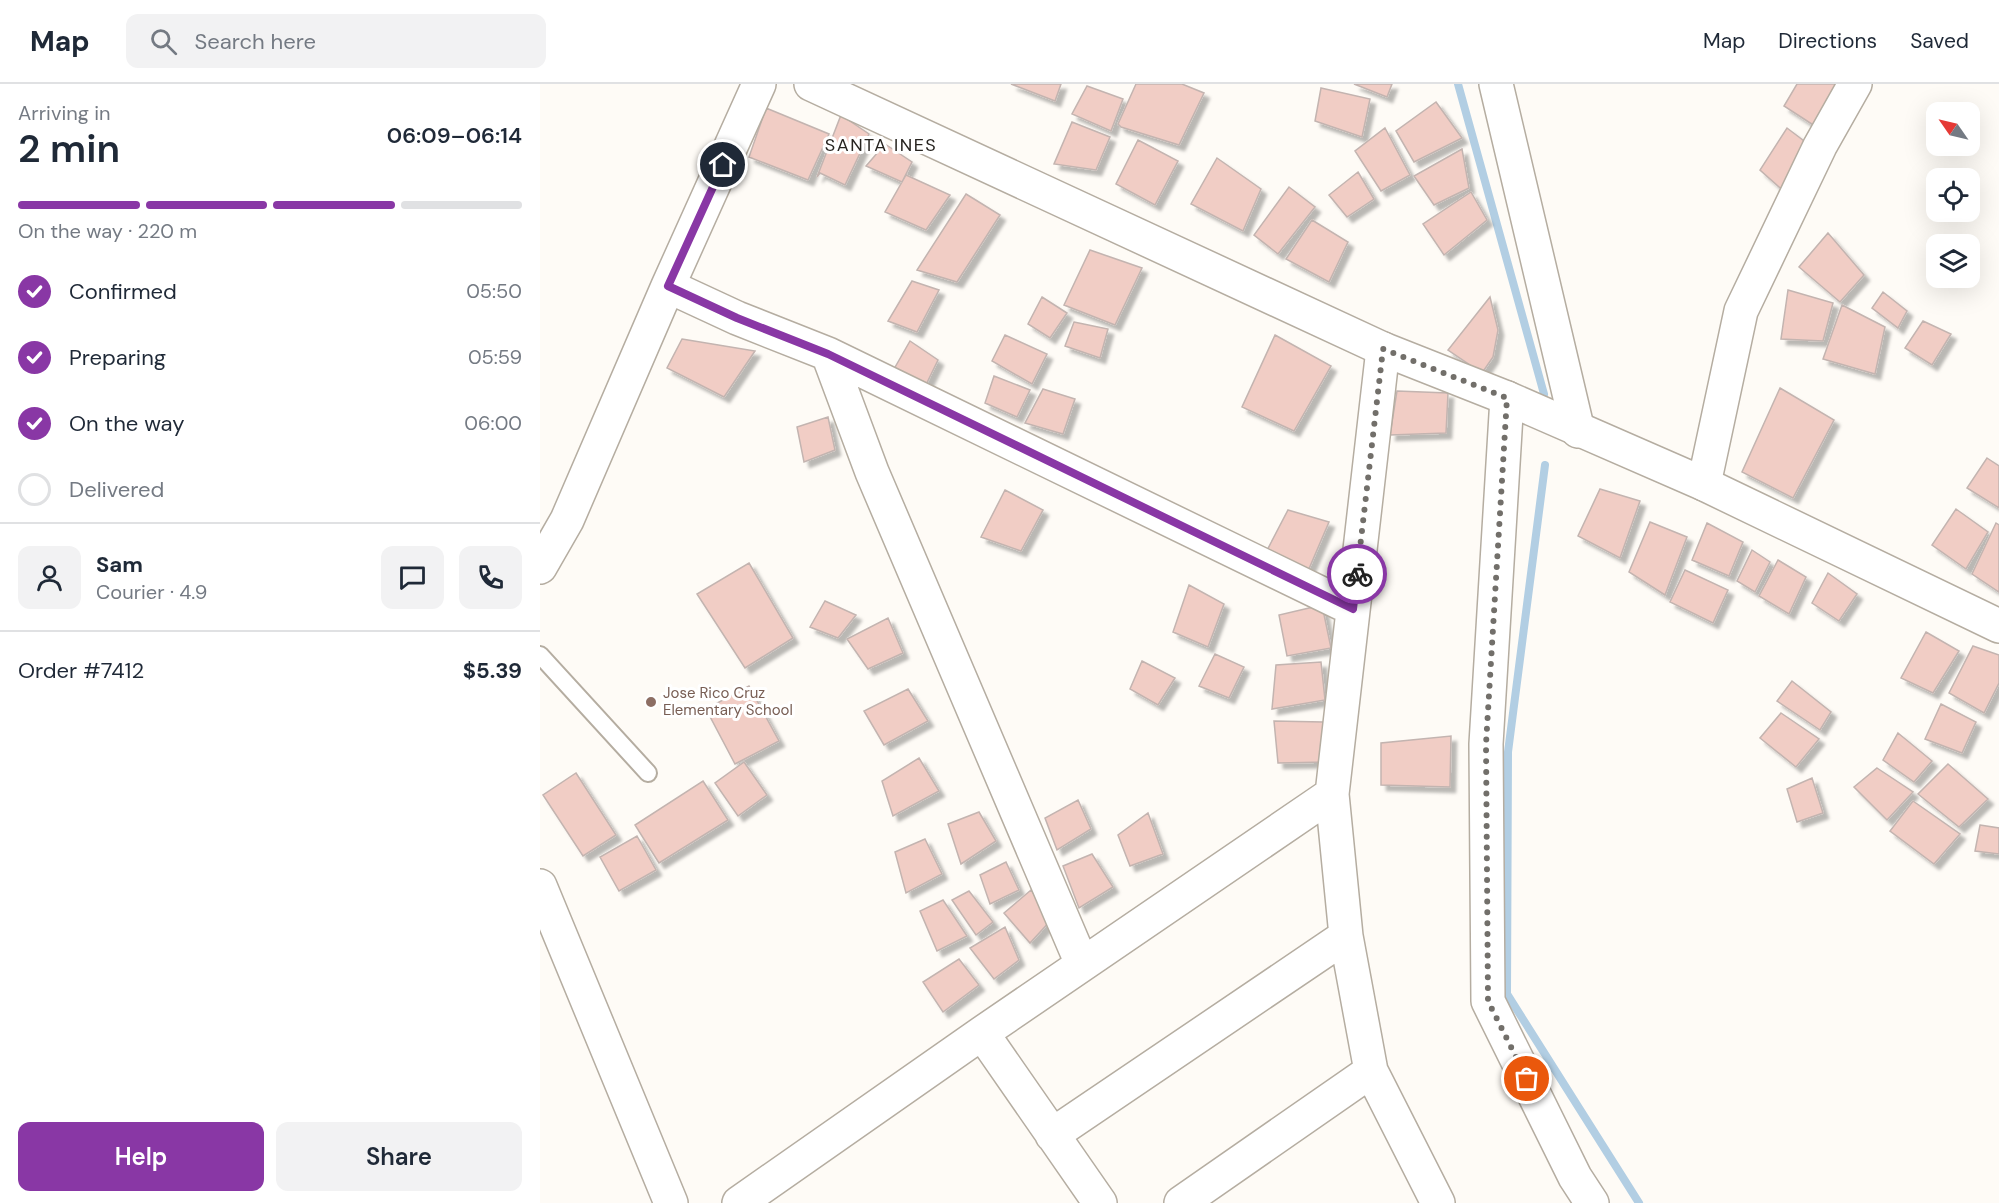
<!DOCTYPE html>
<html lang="en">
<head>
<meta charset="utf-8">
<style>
  body { margin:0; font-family:"DM Sans",sans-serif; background:#f2f2f3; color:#1f2937; height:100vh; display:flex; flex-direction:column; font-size:22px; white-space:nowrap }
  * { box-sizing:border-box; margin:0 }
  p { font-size:20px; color:#747a83 }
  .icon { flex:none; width:33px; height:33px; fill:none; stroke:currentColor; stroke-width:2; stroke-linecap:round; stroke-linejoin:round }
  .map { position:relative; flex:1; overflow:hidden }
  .details { display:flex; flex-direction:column; background:#fff; width:540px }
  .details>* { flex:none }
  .needle { width:39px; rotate:304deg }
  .controls { position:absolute; left:1386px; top:18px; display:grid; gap:12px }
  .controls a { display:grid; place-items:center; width:54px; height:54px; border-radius:12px; background:#fff; box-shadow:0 6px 24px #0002; font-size:30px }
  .pin { position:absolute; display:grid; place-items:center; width:51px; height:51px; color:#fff; margin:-26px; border:3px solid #fff; border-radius:50%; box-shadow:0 2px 6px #0007 }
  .courier { position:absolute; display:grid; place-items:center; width:60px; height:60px; margin:-30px; border:4px solid #8937a5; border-radius:50%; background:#fff; color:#222; box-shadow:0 2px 8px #0007 }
  .overview em { font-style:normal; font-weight:600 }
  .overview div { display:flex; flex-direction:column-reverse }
  .overview { display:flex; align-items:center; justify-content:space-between; height:102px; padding:0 18px }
  h1 { font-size:39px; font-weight:600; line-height:45px }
  .bar { display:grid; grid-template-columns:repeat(4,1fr); gap:9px 6px; align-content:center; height:72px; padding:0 18px }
  .bar i { height:8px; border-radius:4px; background:#e0e1e3 }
  .bar .on { background:#8937a5 }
  .bar p { grid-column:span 4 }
  .line { display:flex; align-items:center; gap:15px; padding:0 18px; border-top:2px solid #e0e1e3 }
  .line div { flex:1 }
  .round { display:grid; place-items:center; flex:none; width:63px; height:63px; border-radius:12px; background:#f2f2f3 }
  ol { padding:0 18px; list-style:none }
  li { display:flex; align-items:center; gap:18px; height:66px }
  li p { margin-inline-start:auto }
  li .icon { padding:6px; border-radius:50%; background:#8937a5; color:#fff; stroke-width:4 }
  li:last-child { color:#747a83 }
  li i { width:33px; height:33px; border:3px solid #e0e1e3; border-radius:50% }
  .cta { display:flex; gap:12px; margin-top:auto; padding:12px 18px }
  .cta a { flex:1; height:69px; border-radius:12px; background:#8937a5; color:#fff; font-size:24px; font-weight:600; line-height:69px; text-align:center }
  .cta a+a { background:#f2f2f3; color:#1f2937 }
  header { display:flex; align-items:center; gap:36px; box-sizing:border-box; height:84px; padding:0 30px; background:#fff; border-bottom:2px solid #e0e1e3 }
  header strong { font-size:28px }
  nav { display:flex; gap:33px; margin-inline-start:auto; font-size:21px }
  .search { width:420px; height:54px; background:#f2f2f3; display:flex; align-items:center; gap:15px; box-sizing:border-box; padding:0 21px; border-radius:12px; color:#747a83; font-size:22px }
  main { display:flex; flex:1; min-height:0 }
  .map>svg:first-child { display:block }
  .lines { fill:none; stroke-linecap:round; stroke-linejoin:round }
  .stream { stroke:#b2cee3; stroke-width:8 }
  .building { fill:#f1cdc5; stroke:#c3b4b0; stroke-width:1.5; filter:url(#shadow) }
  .lane-casing { stroke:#b5ada1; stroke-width:20 }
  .street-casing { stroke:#b5ada1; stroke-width:36 }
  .secondary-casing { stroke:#b5ada1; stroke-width:36 }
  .lane { stroke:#fff; stroke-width:16 }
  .street { stroke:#fff; stroke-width:33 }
  .secondary { stroke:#fff; stroke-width:33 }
  .done { stroke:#726f6a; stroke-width:6; stroke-dasharray:0 10.8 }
  .route { stroke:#8937a5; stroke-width:8 }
  .education-dot { fill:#8d6e63; stroke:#fff; stroke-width:2 }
  .labels { text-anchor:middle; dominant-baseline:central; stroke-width:6; stroke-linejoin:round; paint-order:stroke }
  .education-label { font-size:15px; fill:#785e54; stroke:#fff; text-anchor:start }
  .quarter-label { font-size:18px; letter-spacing:1.5px; fill:#26231f; stroke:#fff }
</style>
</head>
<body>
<header>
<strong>Map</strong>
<div class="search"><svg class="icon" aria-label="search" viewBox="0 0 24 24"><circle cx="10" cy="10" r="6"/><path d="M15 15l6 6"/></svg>Search here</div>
<nav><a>Map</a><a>Directions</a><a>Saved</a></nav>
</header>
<main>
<section class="details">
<div class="overview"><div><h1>2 min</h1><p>Arriving in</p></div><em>06:09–06:14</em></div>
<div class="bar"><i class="on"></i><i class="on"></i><i class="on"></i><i></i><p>On the way · 220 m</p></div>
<ol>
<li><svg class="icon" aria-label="check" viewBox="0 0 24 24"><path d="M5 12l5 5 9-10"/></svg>Confirmed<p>05:50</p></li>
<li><svg class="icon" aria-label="check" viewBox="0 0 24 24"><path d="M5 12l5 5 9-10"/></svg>Preparing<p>05:59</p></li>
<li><svg class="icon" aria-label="check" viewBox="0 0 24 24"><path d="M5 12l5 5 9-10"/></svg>On the way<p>06:00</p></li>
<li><i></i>Delivered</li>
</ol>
<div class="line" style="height:108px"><a class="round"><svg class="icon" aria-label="person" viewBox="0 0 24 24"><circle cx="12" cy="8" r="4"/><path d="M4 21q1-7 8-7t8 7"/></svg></a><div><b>Sam</b><p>Courier · 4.9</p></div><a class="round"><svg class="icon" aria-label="chat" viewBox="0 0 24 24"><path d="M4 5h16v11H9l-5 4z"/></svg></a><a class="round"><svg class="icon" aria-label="phone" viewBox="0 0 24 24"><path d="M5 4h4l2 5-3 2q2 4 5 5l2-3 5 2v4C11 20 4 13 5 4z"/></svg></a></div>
<div class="line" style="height:78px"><div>Order #7412</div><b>$5.39</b></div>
<div class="cta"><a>Help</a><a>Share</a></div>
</section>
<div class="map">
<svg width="1459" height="1119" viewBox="0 0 1459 1119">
  <defs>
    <filter id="shadow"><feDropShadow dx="5.5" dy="5.5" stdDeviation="1.5" flood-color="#0004"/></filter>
  </defs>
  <rect width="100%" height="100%" fill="#fefbf6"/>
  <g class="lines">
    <!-- stream -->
    <path class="stream" d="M918 0 1004 310
      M1005 381 968 668 967 910 1099 1119"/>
  </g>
  <!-- building -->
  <path class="building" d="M471 0H521L515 17Z
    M596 0H642L664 9 639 61 581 43 578 40Z
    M814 0H852L847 13Z
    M1257 0H1298L1281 46 1244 22Z
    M547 2 583 15 571 47 532 30Z
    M781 4 830 15 822 53 775 37Z
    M896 18 922 54 874 78 856 47Z
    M226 24 289 50 268 96 209 73Z
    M301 31 329 50 305 101 280 89 277 93Z
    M532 38 570 53 556 86 514 80Z
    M845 44 870 91 841 107 815 67Z
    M1247 44 1272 63 1248 111 1220 86Z
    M598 56 638 77 615 121 576 100Z
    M345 60 372 78 362 98 326 82Z
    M922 65 929 104 894 121 874 92Z
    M677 74 721 105 703 147 651 120Z
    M818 88 834 115 807 133 789 111Z
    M366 91 410 111 386 146 345 128Z
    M749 103 775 123 738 170 714 151Z
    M931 108 947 136 904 171 883 140Z
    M426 110 460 131 417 198 377 186Z
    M772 136 808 158 789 198 746 175Z
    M1288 149 1324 191 1300 218 1259 183Z
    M550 166 602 184 575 241 524 221Z
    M372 197 399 206 377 248 348 237Z
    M1248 206 1293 219 1283 257 1241 255Z
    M1343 208 1367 227 1358 244 1332 224Z
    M502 213 527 229 510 254 488 240Z
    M950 213 958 246 953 273 942 289 908 266Z
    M1302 221 1345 243 1335 290 1283 275Z
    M1383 237 1411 250 1392 281 1365 264Z
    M534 238 568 245 560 274 525 262Z
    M465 251 507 270 492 300 452 277Z
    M735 251 791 282 754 347 702 323Z
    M142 255 215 267 184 313 127 284Z
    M370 257 398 276 381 311 350 292Z
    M454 292 490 306 477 333 445 319Z
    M1240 304 1294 336 1253 414 1202 388Z
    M503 305 535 315 523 350 485 339Z
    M857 307 908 309 906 349 850 351Z
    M288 333 295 366 264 378 257 343Z
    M1447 374 1459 382V424L1427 404Z
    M1060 405 1100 417 1080 474 1038 452Z
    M465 406 503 426 481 467 441 453Z
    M1416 425 1448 448 1426 485 1392 461Z
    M748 426 789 438 765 494 723 474Z
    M1110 438 1147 453 1125 511 1089 488Z
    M1167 439 1203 458 1189 492 1152 476Z
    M1456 439 1459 441V508L1432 490Z
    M1212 466 1230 478 1215 508 1197 497Z
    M1238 476 1266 493 1249 530 1219 512Z
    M209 479 253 554 205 584 157 510Z
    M1145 486 1188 506 1173 539 1130 518Z
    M1288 489 1317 510 1299 537 1272 519Z
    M649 501 684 520 668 563 633 548Z
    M285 517 316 531 298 554 270 543Z
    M782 521 791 564 747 572 739 531Z
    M348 534 363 569 328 585 307 555Z
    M1386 548 1419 567 1393 609 1361 594Z
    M1433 562 1459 571V599L1444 629 1409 609Z
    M675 570 704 583 689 614 659 602Z
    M602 577 635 594 618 621 590 605Z
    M781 578 785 616 732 625 736 581Z
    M1252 597 1291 628 1280 646 1237 617Z
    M209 602 239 657 195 680 166 625Z
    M368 605 388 637 344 661 324 627Z
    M1401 620 1436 638 1422 669 1385 655Z
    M1241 629 1279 655 1256 683 1220 654Z
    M734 637 783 638 787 678 738 679Z
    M1358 649 1392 677 1374 698 1343 676Z
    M911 652 910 703 841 701V659Z
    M379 674 399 707 353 732 342 697Z
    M204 678 227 711 198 732 175 699Z
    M1408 680 1448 715 1419 743 1378 710Z
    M1337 684 1373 708 1347 736 1314 703Z
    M36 689 76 751 43 772 3 711Z
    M1272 694 1283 729 1257 738 1247 705Z
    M163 697 188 736 119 779 95 741Z
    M538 716 551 745 517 766 505 734Z
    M1373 717 1420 750 1394 780 1350 747Z
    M439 728 456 757 421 780 408 740Z
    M608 729 623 770 590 782 578 751Z
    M1440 741 1459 744V770L1435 767Z
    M97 752 116 786 79 807 60 773Z
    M385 755 402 790 366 809 355 768Z
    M552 770 573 803 539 824 523 782Z
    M466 778 479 806 450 820 440 791Z
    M491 806 512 835 490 859 464 829Z
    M429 807 453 838 436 851 412 816Z
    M403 816 427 852 397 867 380 827Z
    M465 843 479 876 454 895 430 864Z
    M419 875 439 901 403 928 383 898Z"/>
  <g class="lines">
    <!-- lane casing -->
    <g class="lane-casing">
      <path id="lane" d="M0 571 108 689"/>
    </g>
    <!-- street casing -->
    <g class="street-casing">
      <path id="street" d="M956 0 1038 347
        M128 202 197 234 288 270 332 388 542 880
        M843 265 792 710 806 852 831 987 898 1119
        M288 270 813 525
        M967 314 946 660 948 917 1035 1093 1052 1119
        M1164 400 1201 227 1280 62 1315 0
        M0 483 27 436 128 202 219 0
        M0 802 131 1119
        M442 949 560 1119
        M512 1051 806 852
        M199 1119 442 949 792 710
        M641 1119 831 987"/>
    </g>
    <!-- secondary casing -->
    <g class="secondary-casing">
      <path id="secondary" d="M271 0 843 265 967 314 1164 400 1459 542"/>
    </g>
    <!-- lane -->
    <use href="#lane" class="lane"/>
    <!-- street -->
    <use href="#street" class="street"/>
    <!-- secondary -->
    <use href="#secondary" class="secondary"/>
  </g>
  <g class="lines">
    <!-- done -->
    <path class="done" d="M817 490 843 265 967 314 946 660 948 917 987 995"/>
    <!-- route -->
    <path class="route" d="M183 81 128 202 197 234 288 270 813 525 817 490"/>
  </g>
  <!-- markers -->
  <circle class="education-dot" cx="111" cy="618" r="6"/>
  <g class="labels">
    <!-- education labels -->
    <g class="education-label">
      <text x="123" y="609">Jose Rico Cruz<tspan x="123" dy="17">Elementary School</tspan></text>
    </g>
    <!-- quarter labels -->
    <g class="quarter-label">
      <text x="341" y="61">SANTA INES</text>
    </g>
  </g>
</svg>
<div class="controls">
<a><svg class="needle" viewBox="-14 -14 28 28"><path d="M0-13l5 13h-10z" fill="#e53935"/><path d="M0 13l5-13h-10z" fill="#747a83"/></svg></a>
<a><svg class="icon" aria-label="locate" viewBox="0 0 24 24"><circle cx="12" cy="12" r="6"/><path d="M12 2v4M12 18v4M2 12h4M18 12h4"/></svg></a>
<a><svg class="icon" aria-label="layers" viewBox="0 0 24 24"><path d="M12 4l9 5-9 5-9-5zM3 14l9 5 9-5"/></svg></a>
</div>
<div class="pin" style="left:987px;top:995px;background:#ea580c"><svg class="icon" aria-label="bag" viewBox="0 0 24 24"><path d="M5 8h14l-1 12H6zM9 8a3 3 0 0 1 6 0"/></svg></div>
<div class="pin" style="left:183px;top:81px;background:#1f2937"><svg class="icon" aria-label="home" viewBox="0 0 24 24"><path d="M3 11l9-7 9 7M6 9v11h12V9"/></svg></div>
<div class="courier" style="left:817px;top:490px"><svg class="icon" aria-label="bike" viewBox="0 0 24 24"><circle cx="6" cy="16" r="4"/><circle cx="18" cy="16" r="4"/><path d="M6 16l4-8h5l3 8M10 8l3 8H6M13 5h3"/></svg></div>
</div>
</main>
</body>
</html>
